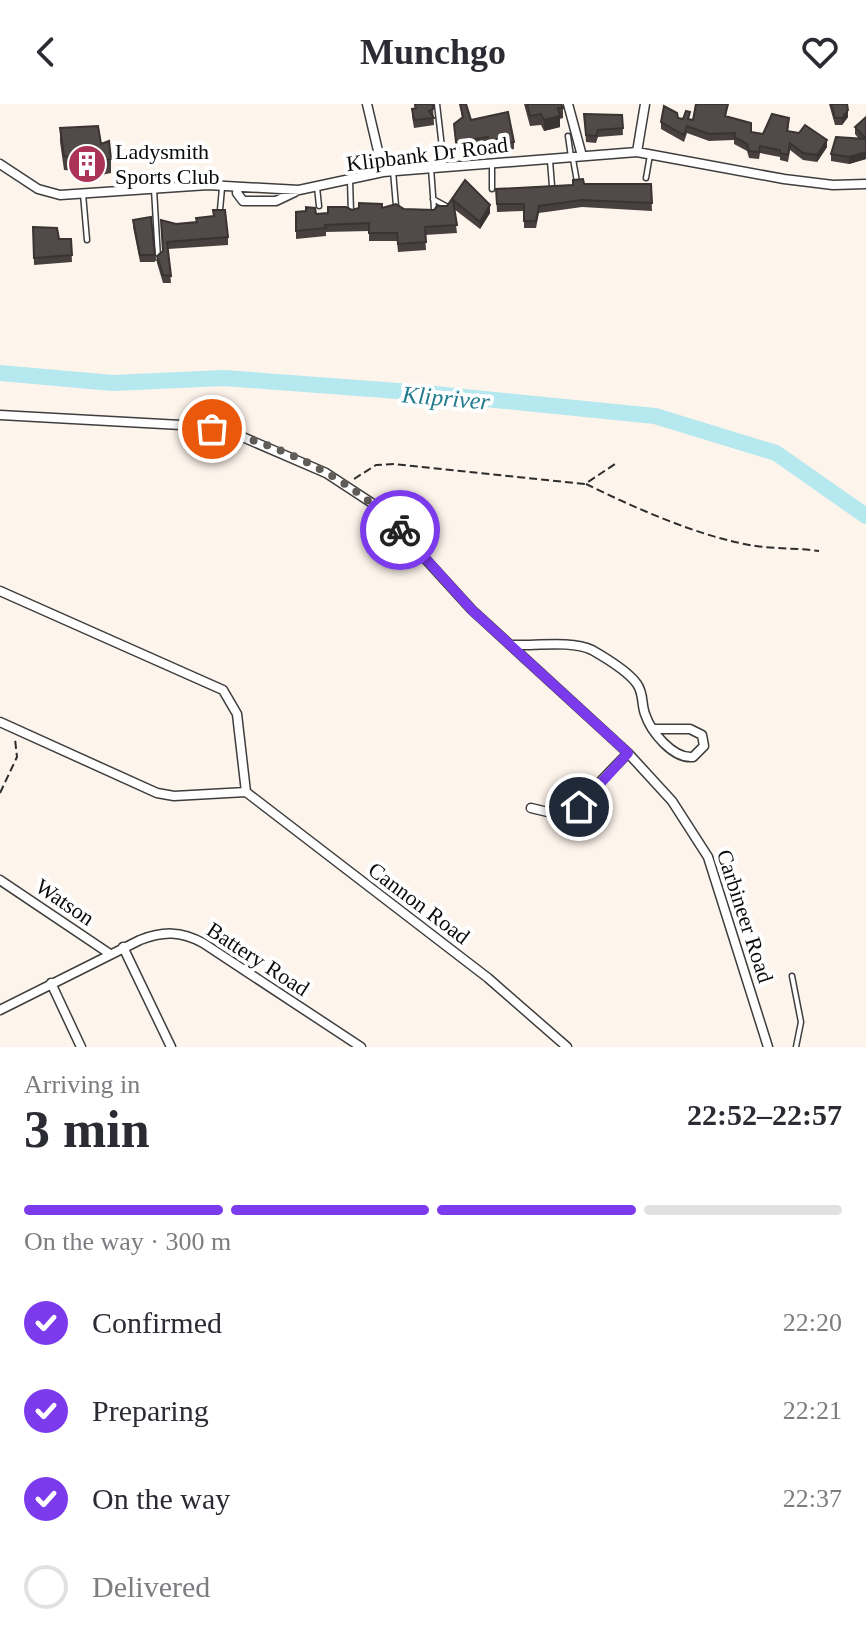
<!DOCTYPE html>
<html lang="en">
<head>
<meta charset="utf-8">
<style>
  body { margin:0; font-family:Georgia,serif; background:#f7f7f7; color:#2b2b33; height:100vh; display:flex; flex-direction:column; font-size:30px; white-space:nowrap }
  * { box-sizing:border-box; margin:0 }
  p { font-size:26px; color:#7c7c81 }
  .icon { flex:none; width:44px; height:44px; fill:none; stroke:currentColor; stroke-width:2; stroke-linecap:round; stroke-linejoin:round }
  .map { position:relative; height:943px; overflow:hidden }
  .panel { display:flex; flex-direction:column; background:#fff; flex:1 }
  .panel>* { flex:none }
  .pin { position:absolute; display:grid; place-items:center; width:68px; height:68px; color:#fff; margin:-34px; border:4px solid #fff; border-radius:50%; box-shadow:0 2px 8px #0007 }
  .courier { position:absolute; display:grid; place-items:center; width:80px; height:80px; margin:-40px; border:6px solid #7c3aed; border-radius:50%; background:#fff; color:#222; box-shadow:0 2px 10px #0007 }
  .summary em { font-style:normal; font-weight:700 }
  .summary div { display:flex; flex-direction:column-reverse }
  .summary { display:flex; align-items:center; justify-content:space-between; height:136px; padding:0 24px }
  h1 { font-size:52px; font-weight:700; line-height:60px }
  .bar { display:grid; grid-template-columns:repeat(4,1fr); gap:12px 8px; align-content:center; height:96px; padding:0 24px }
  .bar i { height:10px; border-radius:6px; background:#e1e1e2 }
  .bar .on { background:#7c3aed }
  .bar p { grid-column:span 4 }
  ol { padding:0 24px; list-style:none }
  li { display:flex; align-items:center; gap:24px; height:88px }
  li p { margin-inline-start:auto }
  li .icon { padding:8px; border-radius:50%; background:#7c3aed; color:#fff; stroke-width:4 }
  li:last-child { color:#7c7c81 }
  li i { width:44px; height:44px; border:4px solid #e1e1e2; border-radius:50% }
  header { display:flex; justify-content:space-between; align-items:center; height:104px; padding:0 24px; background:#fff; font-size:36px; font-weight:700 }
  .map>svg:first-child { display:block }
  .lines { fill:none; stroke-linecap:round; stroke-linejoin:round }
  .river { stroke:#b5e8ef; stroke-width:16 }
  .lane-casing { stroke:#3e3e3e; stroke-width:7 }
  .street-casing { stroke:#3e3e3e; stroke-width:11 }
  .path { stroke:#2d2d2d; stroke-width:2; stroke-dasharray:8 4; stroke-linecap:butt }
  .lane { stroke:#fff; stroke-width:4 }
  .street { stroke:#fff; stroke-width:8 }
  .wall { fill:#47403e }
  .shaded-wall { fill:#393432 }
  .building { fill:#524a48; stroke:#393432; stroke-width:2 }
  .done { stroke:#605d59; stroke-width:8; stroke-dasharray:0 14.4 }
  .route { stroke:#7c3aed; stroke-width:10 }
  .labels { text-anchor:middle; dominant-baseline:central; stroke-width:8; stroke-linejoin:round; paint-order:stroke }
  .poi-label { font-size:22px; fill:#0b0b0b; stroke:#fff; text-anchor:start }
  .street-label { font-size:22px; fill:#0b0b0b; stroke:#fff }
  .water-label { font-size:24px; font-style:italic; fill:#227b8e; stroke:#fff }
</style>
</head>
<body>
<header><svg class="icon" aria-label="back" viewBox="0 0 24 24"><path d="M15 5l-7 7 7 7"/></svg>Munchgo<svg class="icon" aria-label="heart" viewBox="0 0 24 24"><path d="M12 20l-8-8c-3-5 5-10 8-4 3-6 11-1 8 4z"/></svg></header>
<div class="map">
<svg width="866" height="943" viewBox="0 0 866 943">
  <rect width="100%" height="100%" fill="#fdf4eb"/>
  <g class="lines">
    <!-- river -->
    <path class="river" d="M0 269 113 279 224 274 425 289 655 312 776 349 866 412"/>
    <!-- lane casing -->
    <g class="lane-casing">
      <path id="lane" d="M437 0 444 61
        M568 32 571 53
        M573 55 577 78
        M550 57 552 82
        M492 60V85
        M431 64 434 105
        M393 67 396 102
        M646 74 650 51
        M350 76 351 109
        M317 83 319 102
        M154 85 158 154
        M83 90 87 136
        M433 95 446 102
        M220 106 222 84
        M792 872 801 918 796 943"/>
    </g>
    <!-- street casing -->
    <g class="street-casing">
      <path id="street" d="M367 0 383 68
        M568 0 582 52
        M637 48 645 0
        M0 60 38 85 60 91 208 81 299 86 383 68 637 48 784 75 833 81 866 80
        M238 83 237 89 243 97H276L295 88
        M0 311 181 321 238 331 326 369 378 403 472 506 628 649 672 697 708 753 768 943
        M0 487 223 586 237 610 246 688
        M511 541C534 542 572 536 592 546 606 554 628 567 637 580 644 590 641 599 645 610 651 628 673 655 693 653L704 642 702 631 690 625H655
        M0 618 157 689 174 692 246 688 488 874 567 943
        M531 704 556 710 571 708 628 649
        M0 776 110 850
        M123 843 171 943
        M51 879 81 943
        M0 906 140 836C163 827 181 827 203 839L361 943"/>
    </g>
    <!-- path -->
    <path class="path" d="M354 375 376 361 394 360 585 380 618 358
      M586 380C635 404 702 434 756 442 777 445 798 444 819 447
      M0 689 17 653 15 635"/>
    <!-- lane -->
    <use href="#lane" class="lane"/>
    <!-- street -->
    <use href="#street" class="street"/>
  </g>
  <!-- wall -->
  <path class="wall" d="M414 0H433L434 21 414 24 412 12V5L415 4Z
    M460 0 471 16 514 38V45L503 47 498 43 489 44 488 40 456 45 454 20 462 14Z
    M524 0H561L563 4V14L560 15V23L544 27 541 21 530 22Z
    M695 0H728L726 12 751 28 763 30 789 21 788 27 827 43 817 58 803 56 790 46 788 58 780 56V53L760 49 759 55 749 54 747 47 734 40V36L709 37 687 29 684 38 661 25V18L678 14 693 16 696 0Z
    M829 0H847L848 13 842 21H835Z
    M584 10 622 11 623 31 598 33 596 39 586 38Z
    M866 13V55L849 60 831 57V50L859 35 855 30V23Z
    M60 24 101 40 111 55V69L78 76V67L64 66 60 38Z
    M465 76 490 109 480 125 454 105 457 129 425 131 426 146 398 148 397 137H369V127L326 128V132L296 135V108L316 110 382 104 434 106 447 102Z
    M584 80H651L652 107 582 103 539 109 536 124H524V107L497 108 496 85Z
    M196 114 228 133V141L168 145 171 179H163L157 159V152L163 148 176 120 196 118Z
    M133 116 155 151V158H140L133 123Z
    M33 123 59 135H71L72 158 34 161Z"/>
  <!-- shaded-wall -->
  <path class="shaded-wall" d="M848 6V13L842 21V14Z
    M560 12V23L544 27V16Z
    M827 36V43L817 58V51Z
    M866 48V55L849 60V53Z
    M490 101V109L480 125V118Z"/>
  <!-- building -->
  <path class="building" d="M415 0H433V5L429 7 434 14 414 16 412 5 416 4Z
    M460 0H466L471 16 508 8 514 38 503 40 498 35 489 37 488 33 456 38 454 20 463 13Z
    M527 0H561L563 4H558L560 12 544 16 541 10 530 12Z
    M696 0H728L725 12 751 19V28L763 30 772 10 789 14 787 27 799 29 805 21 827 36 817 51 803 49 790 39 788 51 780 49V46L760 42 759 48 749 47 747 40 734 33 735 29 709 30 687 22 684 31 661 18 664 2 677 9 678 14 683 15 686 7 690 8 688 15 693 16Z
    M831 0H847L848 6 842 14H835Z
    M584 10 622 11 623 24 598 26 596 32 586 31Z
    M866 13V35L855 23Z
    M98 22 101 40 109 37 111 55 78 62V53L64 52 60 24Z
    M836 33 866 35V48L849 53 831 50Z
    M583 75 584 80H651L652 99 582 96 539 102 536 117H524V100H497L496 85 573 81V76Z
    M465 76 490 101 480 118 453 96 457 121 425 123 426 138 398 140 397 129H369V119L325 121 326 124 296 127V108L306 107V103L315 104 316 110 328 109V103H346L352 106 359 104V99L382 100V104L396 100 404 105 434 106 437 102H447Z
    M213 106H225L228 133 167 138 171 172 163 171 157 152 163 147 161 116 176 120 197 118 196 114 214 112Z
    M151 113 155 151H140L133 116Z
    M33 123 57 124 59 135H71L72 151 34 154Z"/>
  <g class="lines">
    <!-- done -->
    <path class="done" d="M212 325C282 341 350 373 400 426"/>
    <!-- route -->
    <path class="route" d="M400 426 472 506 628 649 579 703"/>
  </g>
  <!-- icons -->
  <defs>
    <g id="building-disc" transform="scale(2)"><circle r="9.5" fill="#ab3258" stroke="#fff"/><path d="M-4-6H4V6H1V3H-1V6H-4ZM-2.5-4.3h1.7v1.8h-1.7ZM.8-4.3h1.7v1.8H.8ZM-2.5-1h1.7V.8h-1.7ZM.8-1h1.7V.8H.8Z" fill="#fff"/></g>
  </defs>
  <g fill-rule="evenodd">
    <use href="#building-disc" x="87" y="60"/>
  </g>
  <g class="labels">
    <!-- poi labels -->
    <g class="poi-label">
      <text x="115" y="47">Ladysmith<tspan x="115" dy="25">Sports Club</tspan></text>
    </g>
    <!-- street labels -->
    <g class="street-label">
      <text transform="translate(427 50) rotate(-7)">Klipbank Dr Road</text>
      <text transform="translate(65 798) rotate(34)">Watson</text>
      <text transform="translate(419 799) rotate(37)">Cannon Road</text>
      <text transform="translate(745 812) rotate(72)">Carbineer Road</text>
      <text transform="translate(258 855) rotate(33)">Battery Road</text>
    </g>
    <!-- water labels -->
    <g class="water-label">
      <text transform="translate(446 294) rotate(5)">Klipriver</text>
    </g>
  </g>
</svg>
<div class="pin" style="left:212px;top:325px;background:#ea580c"><svg class="icon" aria-label="bag" viewBox="0 0 24 24"><path d="M5 8h14l-1 12H6zM9 8a3 3 0 0 1 6 0"/></svg></div>
<div class="pin" style="left:579px;top:703px;background:#1f2937"><svg class="icon" aria-label="home" viewBox="0 0 24 24"><path d="M3 11l9-7 9 7M6 9v11h12V9"/></svg></div>
<div class="courier" style="left:400px;top:426px"><svg class="icon" aria-label="bike" viewBox="0 0 24 24"><circle cx="6" cy="16" r="4"/><circle cx="18" cy="16" r="4"/><path d="M6 16l4-8h5l3 8M10 8l3 8H6M13 5h3"/></svg></div>
</div>
<section class="panel">
<div class="summary"><div><h1>3 min</h1><p>Arriving in</p></div><em>22:52–22:57</em></div>
<div class="bar"><i class="on"></i><i class="on"></i><i class="on"></i><i></i><p>On the way · 300 m</p></div>
<ol>
<li><svg class="icon" aria-label="check" viewBox="0 0 24 24"><path d="M5 12l5 5 9-10"/></svg>Confirmed<p>22:20</p></li>
<li><svg class="icon" aria-label="check" viewBox="0 0 24 24"><path d="M5 12l5 5 9-10"/></svg>Preparing<p>22:21</p></li>
<li><svg class="icon" aria-label="check" viewBox="0 0 24 24"><path d="M5 12l5 5 9-10"/></svg>On the way<p>22:37</p></li>
<li><i></i>Delivered</li>
</ol>
</section>
</body>
</html>
